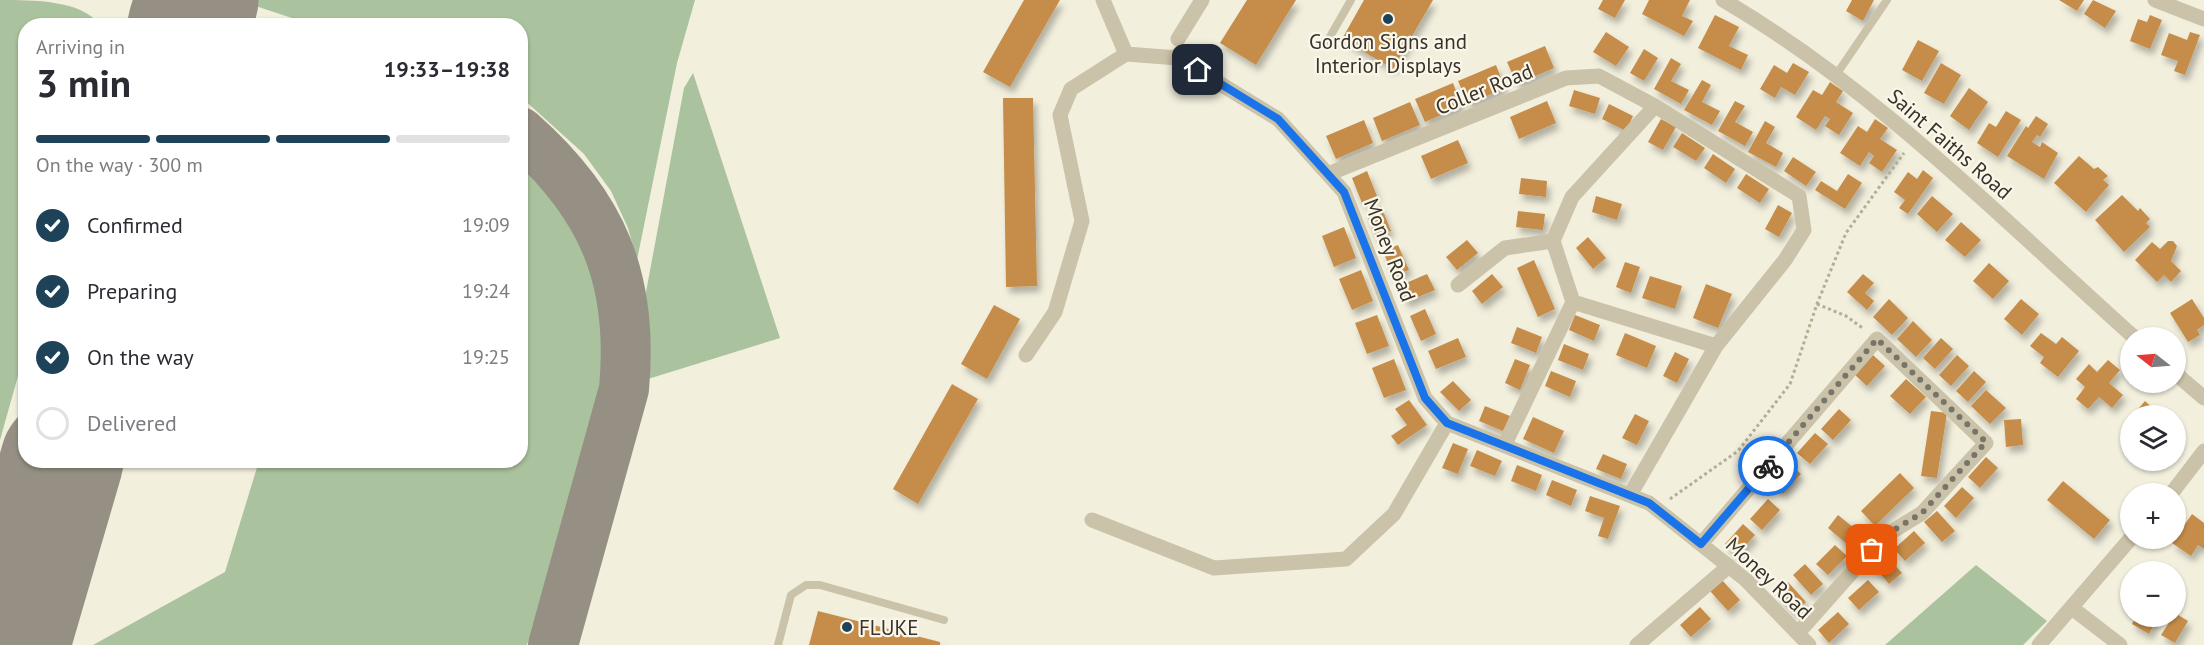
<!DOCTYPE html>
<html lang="en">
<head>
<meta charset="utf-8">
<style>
  body { margin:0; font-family:"PT Sans",sans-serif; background:#f7f7f7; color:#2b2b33; height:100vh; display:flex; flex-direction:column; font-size:22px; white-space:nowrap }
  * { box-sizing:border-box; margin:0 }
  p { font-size:20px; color:#7c7c81 }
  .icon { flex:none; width:33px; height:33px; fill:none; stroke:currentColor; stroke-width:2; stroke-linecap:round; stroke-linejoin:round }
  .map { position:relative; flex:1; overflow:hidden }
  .panel { position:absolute; left:18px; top:18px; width:510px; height:450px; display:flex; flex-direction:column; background:#fff; border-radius:24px; box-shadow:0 2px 4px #0004 }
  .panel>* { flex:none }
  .needle { width:39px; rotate:287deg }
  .tools { position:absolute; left:2120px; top:327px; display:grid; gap:12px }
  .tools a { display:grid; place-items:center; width:66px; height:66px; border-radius:50%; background:#fff; box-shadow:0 2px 4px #0004; font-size:30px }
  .pin { position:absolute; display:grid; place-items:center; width:51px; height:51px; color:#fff; margin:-26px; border-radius:12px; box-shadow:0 3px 9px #0006 }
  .courier { position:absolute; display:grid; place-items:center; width:60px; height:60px; margin:-30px; border:4px solid #1a73e8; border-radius:50%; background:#fff; color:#222; box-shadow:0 2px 8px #0007 }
  .summary em { font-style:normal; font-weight:700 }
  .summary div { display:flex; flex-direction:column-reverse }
  .summary { display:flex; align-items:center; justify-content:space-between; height:102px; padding:0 18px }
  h1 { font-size:39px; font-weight:700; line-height:45px }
  .bar { display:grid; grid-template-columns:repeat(4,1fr); gap:9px 6px; align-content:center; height:72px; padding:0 18px }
  .bar i { height:8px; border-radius:4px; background:#e1e1e2 }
  .bar .current { background:#1e4359 }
  .bar p { grid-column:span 4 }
  ol { padding:0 18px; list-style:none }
  li { display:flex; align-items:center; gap:18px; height:66px }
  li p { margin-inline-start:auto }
  li .icon { padding:6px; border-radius:50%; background:#1e4359; color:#fff; stroke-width:4 }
  li:last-child { color:#7c7c81 }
  li i { width:33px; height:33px; border:3px solid #e1e1e2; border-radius:50% }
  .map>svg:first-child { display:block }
  .green { fill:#aac29d }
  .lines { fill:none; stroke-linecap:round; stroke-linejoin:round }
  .taxiway { stroke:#959083; stroke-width:50 }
  .runway { stroke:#959083; stroke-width:123 }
  .building { fill:#c58d48; filter:url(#shadow) }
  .path { stroke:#b6ad93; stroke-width:3; stroke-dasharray:3 3; stroke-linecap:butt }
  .lane { stroke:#cbc3a9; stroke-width:8 }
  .street { stroke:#cbc3a9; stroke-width:15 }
  .done { stroke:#797468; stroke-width:6; stroke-dasharray:0 10.8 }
  .route { stroke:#1a73e8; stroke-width:8 }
  .poi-dot { fill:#1e4359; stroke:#faf7ea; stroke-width:2 }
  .labels { text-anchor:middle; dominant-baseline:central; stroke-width:4.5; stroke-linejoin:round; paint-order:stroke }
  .poi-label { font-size:21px; fill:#383229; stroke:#faf7ea }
  .street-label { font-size:21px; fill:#383229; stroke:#faf7ea }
</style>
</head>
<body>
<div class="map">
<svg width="2204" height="645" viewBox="0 0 2204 645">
  <defs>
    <filter id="shadow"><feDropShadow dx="3.5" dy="6" stdDeviation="3" flood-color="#0004"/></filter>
  </defs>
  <rect width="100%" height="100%" fill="#f2efdd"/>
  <!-- green -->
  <path class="green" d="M0 0C33 0 82 0 100 25L26 26 25 351 0 440Z
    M237 0H695L677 63 637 260 628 228 611 191 584 154 521 97 520 26 313 25Z
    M693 73 780 338 648 379 646 292 684 88Z
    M521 151 540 168 569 202 599 281 605 324 603 365 595 409 527 645H93L225 572 259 461 520 460Z
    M1976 565 2047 621 2023 645H1885Z"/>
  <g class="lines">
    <!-- taxiway -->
    <path class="taxiway" d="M520 132C603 205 634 279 624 389L553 645"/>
    <!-- runway -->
    <path class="runway" d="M189 26 197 0
      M8 645 62 460"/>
  </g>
  <!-- building -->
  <path class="building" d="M1024 0H1060L1010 87 983 72Z
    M1247 0H1296L1256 65 1220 43Z
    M1364 0H1433L1393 69 1342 39Z
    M1603 0H1625L1615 18 1598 9Z
    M1649 0H1690L1682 16 1693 21 1684 36 1642 14Z
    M1852 0H1874L1863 21 1846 11Z
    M2059 0H2084L2077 11Z
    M2093 0 2116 11 2105 28 2084 14Z
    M1715 15 1739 27 1729 46 1748 55 1741 70 1698 48Z
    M2150 15 2162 20 2150 49 2130 41 2138 19 2147 22Z
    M1606 32 1629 47 1616 66 1593 52Z
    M2190 32 2200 35 2185 75 2174 71 2178 61 2161 55 2169 33 2187 40Z
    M1918 40 1939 51 1922 81 1902 70Z
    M1545 46 1554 68 1517 84 1507 62Z
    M1644 49 1658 58 1644 81 1630 73Z
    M1671 58 1681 64 1671 81 1689 90 1681 104 1654 89Z
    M1793 63 1809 72 1795 95 1781 87 1775 98 1760 89 1774 65 1787 73Z
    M1941 63 1961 75 1944 104 1924 93Z
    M1496 65 1505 88 1468 104 1458 81Z
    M1702 80 1711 85 1702 102 1720 111 1712 125 1684 110Z
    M1830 82 1843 91 1836 102 1853 113 1839 135 1825 126 1830 119 1825 116 1816 130 1796 117 1813 90 1822 95Z
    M1453 83 1462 106 1425 122 1415 99Z
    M1969 88 1988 102 1969 130 1950 116Z
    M1574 90 1600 98 1595 114 1569 106Z
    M1003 98H1033L1037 286 1006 287Z
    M1547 101 1556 123 1519 139 1510 117Z
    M1735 101 1745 106 1735 122 1753 132 1745 146 1718 131Z
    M1410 102 1420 125 1382 141 1373 118Z
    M1609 104 1633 116 1626 131 1602 119Z
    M2006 111 2021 120 1998 157 1977 143 1989 123 1996 127Z
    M2036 116 2048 124 2040 137 2037 135 2032 142 2040 147 2042 142 2058 153 2044 179 2007 156 2026 126 2028 128Z
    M1661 119 1676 127 1663 150 1648 142Z
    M1875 119 1888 128 1880 139 1897 150 1882 172 1869 163 1874 156 1869 152 1860 166 1840 153 1858 126 1867 132Z
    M1364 120 1373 143 1336 159 1326 136Z
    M1765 121 1775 127 1766 143 1783 153 1776 167 1748 152Z
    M1682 133 1705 148 1696 161 1673 147Z
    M1458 140 1468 163 1431 179 1421 156Z
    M1713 154 1735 169 1726 183 1704 168Z
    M2079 156 2094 169 2098 167 2108 176 2103 180 2109 185 2086 212 2054 183Z
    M1793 157 1816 172 1806 186 1784 171Z
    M1923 170 1933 178 1908 214 1899 208 1905 200 1894 192 1908 172 1917 179Z
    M1367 171 1377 196 1362 203 1352 178Z
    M1746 174 1769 189 1760 203 1737 188Z
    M1848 174 1862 183 1845 209 1815 190 1821 181 1837 191Z
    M1521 178 1547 181 1546 197 1519 194Z
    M2122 195 2138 211 2140 208 2150 219 2146 223 2150 227 2124 252 2095 220Z
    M1596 196 1622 204 1617 220 1592 212Z
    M1932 196 1953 214 1937 232 1917 214Z
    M1778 205 1792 213 1779 237 1765 229Z
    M1381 206 1391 231 1376 237 1366 213Z
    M1518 211 1545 214 1543 230 1516 227Z
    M1961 222 1981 240 1965 257 1945 240Z
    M1344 227 1356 258 1334 267 1322 236Z
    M1588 237 1606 258 1593 269 1576 248Z
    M1467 240 1478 253 1457 270 1446 257Z
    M2168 241H2173L2177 246 2171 261 2181 271 2171 282 2164 275 2157 282 2135 260 2152 242 2160 249Z
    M1398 245 1409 270 1393 276 1383 251Z
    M1534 260 1555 309 1538 317 1517 268Z
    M1625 262 1640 267 1631 293 1616 287Z
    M1989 263 2009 281 1993 299 1973 281Z
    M1361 270 1373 301 1352 310 1339 279Z
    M1427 274 1435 290 1406 302 1399 286Z
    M1492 274 1503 287 1482 304 1472 291Z
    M1863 274 1874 283 1865 293 1874 301 1867 310 1847 292Z
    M1650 276 1682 286 1675 309 1642 298Z
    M1706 284 1732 294 1718 328 1693 318Z
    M1889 299 1908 318 1892 335 1873 317Z
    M2021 299 2039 314 2022 335 2004 319Z
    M2192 299 2204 318V325L2197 330 2200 335 2188 342 2170 313Z
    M994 305 1020 319 987 379 961 364Z
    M1425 309 1436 334 1421 341 1410 316Z
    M1377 315 1389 346 1367 354 1355 323Z
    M1575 315 1600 325 1594 341 1569 330Z
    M1913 321 1932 340 1916 357 1897 339Z
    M1517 327 1542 337 1536 353 1511 343Z
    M1625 333 1656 346 1647 368 1616 355Z
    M2041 333 2056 344 2062 337 2079 351 2058 377 2040 363 2044 357 2030 346Z
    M1458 338 1466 357 1436 369 1428 351Z
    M1941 338 1953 349 1935 369 1923 358Z
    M1564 344 1589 354 1583 370 1558 360Z
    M1675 352 1689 359 1677 383 1663 376Z
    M1873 355 1885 366 1867 386 1855 375Z
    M1957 355 1969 366 1951 386 1939 375Z
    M1394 359 1406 390 1384 398 1372 368Z
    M1515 359 1530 365 1520 390 1505 383Z
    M2108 360 2120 370 2109 383 2123 395 2112 408 2099 397 2088 409 2076 399 2085 387 2076 379 2089 364 2097 372Z
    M1551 371 1576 381 1570 397 1545 386Z
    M1974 371 1986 382 1968 402 1956 391Z
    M1906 379 1926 397 1910 414 1890 396Z
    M1453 381 1471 400 1459 411 1440 392Z
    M952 384 978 399 918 504 893 489Z
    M1986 390 2006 408 1990 424 1971 406Z
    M1409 400 1427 425 1398 445 1391 436 1407 425 1395 409Z
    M2145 401 2157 412 2154 416H2132Z
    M1485 406 1510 416 1503 431 1479 421Z
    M1839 409 1851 420 1833 440 1821 429Z
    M1931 411 1947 413 1937 478 1921 476Z
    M1635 414 1649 421 1637 445 1622 438Z
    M1533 417 1564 431 1554 453 1523 439Z
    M2021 419 2023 445 2006 447 2004 420Z
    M1815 433 1828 444 1810 464 1797 453Z
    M1453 443 1468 449 1458 474 1442 468Z
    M1477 450 1502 461 1495 476 1470 466Z
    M1603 454 1627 464 1621 479 1596 469Z
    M1986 457 1998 468 1980 488 1968 477Z
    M1789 463 1801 474 1783 494 1771 483Z
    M1517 465 1542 475 1536 491 1511 481Z
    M1900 473 1914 488 1875 526 1861 511Z
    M1552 480 1577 490 1571 506 1546 495Z
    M2063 481 2110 520 2094 539 2047 500Z
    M1962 487 1974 498 1956 518 1944 506Z
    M1590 496 1620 506 1608 539 1598 536 1604 518 1585 511Z
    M1768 499 1780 510 1762 530 1750 519Z
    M1937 511 1955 531 1942 542 1924 522Z
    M2192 514 2204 523V549L2198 545 2191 556 2172 543Z
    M1838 515 1859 532 1848 545 1828 528Z
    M1743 524 1755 535 1737 555 1725 544Z
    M1914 531 1925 543 1905 561 1894 549Z
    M1835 545 1847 556 1828 575 1816 564Z
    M1884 553 1902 573 1889 584 1872 564Z
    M1805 564 1823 584 1811 595 1793 575Z
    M1722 580 1740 600 1728 611 1710 591Z
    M1868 580 1879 592 1859 610 1848 598Z
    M1788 582 1806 602 1794 613 1776 594Z
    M1700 607 1711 619 1691 637 1680 625Z
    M818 611 940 642V645H809Z
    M1838 612 1849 624 1829 643 1818 630Z
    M2175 613 2188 621 2175 643 2161 635Z
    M2136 616H2159L2149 634 2132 624Z"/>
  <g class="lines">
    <!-- path -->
    <path class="path" d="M1817 304 1846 316 1864 329
      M1670 499 1738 451 1790 384 1817 304 1846 233 1904 153"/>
    <!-- lane -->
    <path class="lane" d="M1327 42 1351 0
      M1836 75 1887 0
      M778 645 791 595 806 585H820L944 620"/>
    <!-- street -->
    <path class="street" d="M1103 0 1126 54
      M1723 0C1877 90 2003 220 2135 338
      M2155 0 2204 19
      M1178 39 1202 0
      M1655 106 1572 197 1553 241 1573 302 1716 346
      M1328 174 1566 78 1599 76 1655 106 1799 196 1804 230 1785 260 1716 346 1630 495
      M1458 285 1505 248 1553 241
      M1026 355 1055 312 1082 221 1060 115 1071 89 1126 54 1178 58 1278 119 1344 192 1425 398 1447 423 1649 503 1746 580 1809 645
      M2175 373 2204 398
      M1505 444 1573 302
      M2171 494 2204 451
      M1092 520 1214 568 1346 559 1394 514 1447 423
      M1701 544 1877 339 1986 443 1922 513 1883 537 1798 633
      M2072 608 2120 645
      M1637 645 1729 566
      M2039 645 2131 538"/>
  </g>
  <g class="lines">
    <!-- done -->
    <path class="done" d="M1768 466 1877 339 1986 442 1922 513 1882 537 1872 550"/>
    <!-- route -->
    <path class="route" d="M1198 70 1278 119 1344 192 1425 398 1447 423 1649 503 1701 544 1768 466"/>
  </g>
  <!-- markers -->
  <g class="poi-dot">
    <circle cx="1388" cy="19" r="6"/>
    <circle cx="847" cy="627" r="6"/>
  </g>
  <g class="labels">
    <!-- poi labels -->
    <g class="poi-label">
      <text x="1388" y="41">Gordon Signs and<tspan x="1388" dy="24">Interior Displays</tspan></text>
      <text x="859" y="627" text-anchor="start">FLUKE</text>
    </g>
    <!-- street labels -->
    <g class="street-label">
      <text transform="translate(1484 89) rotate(-22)">Coller Road</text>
      <text transform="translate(1950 144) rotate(41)">Saint Faiths Road</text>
      <text transform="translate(1390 250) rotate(69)">Money Road</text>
      <text transform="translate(1769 578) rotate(43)">Money Road</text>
    </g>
  </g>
</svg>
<div class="tools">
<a><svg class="needle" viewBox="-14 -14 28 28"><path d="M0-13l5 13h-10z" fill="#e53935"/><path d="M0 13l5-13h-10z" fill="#7c7c81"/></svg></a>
<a><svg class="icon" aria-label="layers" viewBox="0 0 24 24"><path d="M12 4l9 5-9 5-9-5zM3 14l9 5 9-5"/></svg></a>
<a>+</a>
<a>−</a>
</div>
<div class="pin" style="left:1872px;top:550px;background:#ea580c"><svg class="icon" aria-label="bag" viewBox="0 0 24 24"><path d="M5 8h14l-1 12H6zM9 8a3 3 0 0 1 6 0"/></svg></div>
<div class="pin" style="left:1198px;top:70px;background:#1f2937"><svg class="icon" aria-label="home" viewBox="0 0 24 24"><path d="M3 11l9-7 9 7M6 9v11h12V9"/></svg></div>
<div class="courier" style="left:1768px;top:466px"><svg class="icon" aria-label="bike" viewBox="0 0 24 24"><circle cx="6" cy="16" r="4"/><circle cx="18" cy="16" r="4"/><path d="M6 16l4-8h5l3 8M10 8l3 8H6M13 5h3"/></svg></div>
<section class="panel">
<div class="summary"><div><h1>3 min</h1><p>Arriving in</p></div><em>19:33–19:38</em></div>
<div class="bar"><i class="current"></i><i class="current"></i><i class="current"></i><i></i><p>On the way · 300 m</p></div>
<ol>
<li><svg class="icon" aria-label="check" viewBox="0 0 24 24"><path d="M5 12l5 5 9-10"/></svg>Confirmed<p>19:09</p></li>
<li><svg class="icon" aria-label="check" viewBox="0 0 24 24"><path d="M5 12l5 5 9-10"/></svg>Preparing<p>19:24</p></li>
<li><svg class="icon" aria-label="check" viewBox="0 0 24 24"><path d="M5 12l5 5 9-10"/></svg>On the way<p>19:25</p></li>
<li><i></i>Delivered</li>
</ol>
</section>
</div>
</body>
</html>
